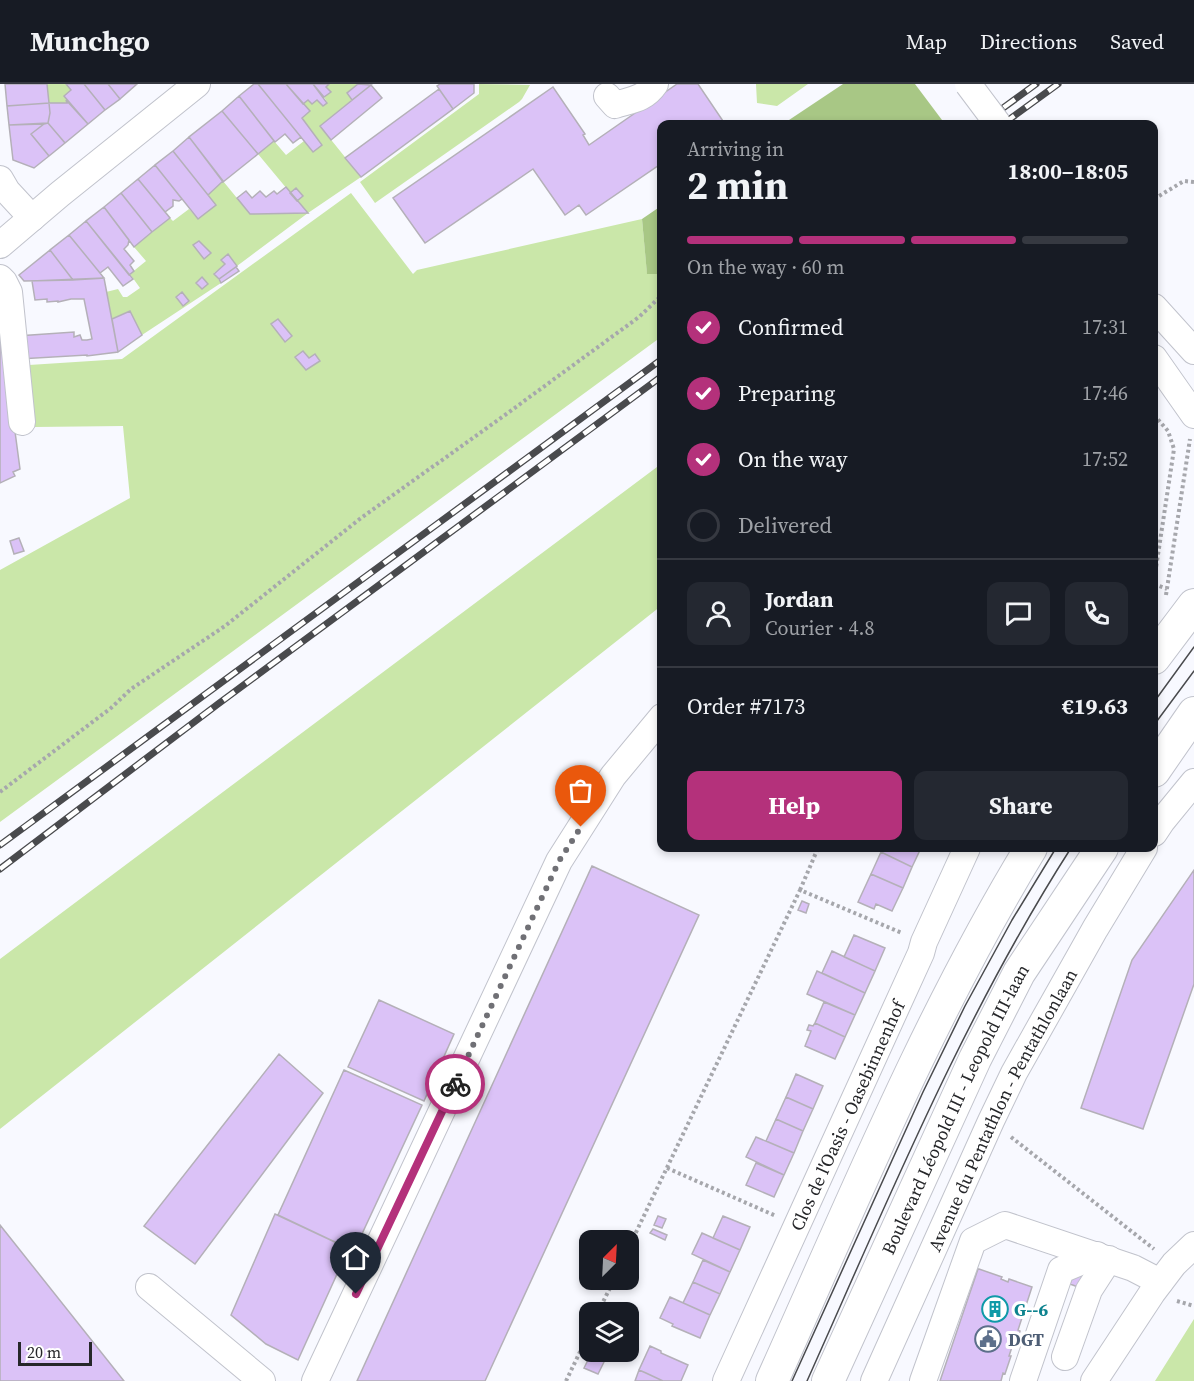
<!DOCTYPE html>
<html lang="en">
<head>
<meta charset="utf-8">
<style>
  body { margin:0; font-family:"Source Serif 4",serif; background:#242831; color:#f1f3f6; height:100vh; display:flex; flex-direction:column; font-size:22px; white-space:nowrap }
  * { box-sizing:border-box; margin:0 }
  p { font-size:20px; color:#9ea1a6 }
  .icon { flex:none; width:33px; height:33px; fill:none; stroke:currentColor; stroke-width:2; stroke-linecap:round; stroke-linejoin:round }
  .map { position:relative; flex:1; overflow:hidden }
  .panel { position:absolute; left:657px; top:36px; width:501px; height:732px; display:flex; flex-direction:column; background:#171b24; border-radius:12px; box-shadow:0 3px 9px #0003 }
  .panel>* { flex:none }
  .needle { width:39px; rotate:24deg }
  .controls { position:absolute; left:579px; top:1146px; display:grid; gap:12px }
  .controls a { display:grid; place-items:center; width:60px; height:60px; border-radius:12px; background:#171b24; box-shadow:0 3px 9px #0003; font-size:30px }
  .scale { position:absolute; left:18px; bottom:15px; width:74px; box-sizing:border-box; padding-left:6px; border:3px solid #26272a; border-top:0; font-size:16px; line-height:21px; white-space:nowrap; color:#26272a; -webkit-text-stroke:4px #fff; paint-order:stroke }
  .pin { position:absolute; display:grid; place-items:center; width:51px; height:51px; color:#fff; margin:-62px -26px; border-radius:50% 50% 50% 0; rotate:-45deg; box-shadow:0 0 6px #0007 }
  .pin .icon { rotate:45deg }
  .courier { position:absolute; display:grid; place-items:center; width:60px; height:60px; margin:-30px; border:4px solid #b4317b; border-radius:50%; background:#fff; color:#222; box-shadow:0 2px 8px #0007 }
  .summary em { font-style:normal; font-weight:700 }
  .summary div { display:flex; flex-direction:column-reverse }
  .summary { display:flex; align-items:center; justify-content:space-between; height:102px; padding:0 30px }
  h1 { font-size:39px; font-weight:700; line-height:45px }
  .bar { display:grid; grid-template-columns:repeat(4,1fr); gap:9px 6px; align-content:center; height:72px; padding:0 30px }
  .bar i { height:8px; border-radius:4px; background:#363941 }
  .bar .active { background:#b4317b }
  .bar p { grid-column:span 4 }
  .line { display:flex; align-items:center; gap:15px; padding:0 30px; border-top:2px solid #363941 }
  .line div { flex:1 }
  .round { display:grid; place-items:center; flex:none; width:63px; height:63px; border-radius:12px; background:#242831 }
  ol { padding:0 30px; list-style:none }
  li { display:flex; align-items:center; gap:18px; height:66px }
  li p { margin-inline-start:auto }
  li .icon { padding:6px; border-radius:50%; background:#b4317b; color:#fff; stroke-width:4 }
  li:last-child { color:#9ea1a6 }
  li i { width:33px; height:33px; border:3px solid #363941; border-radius:50% }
  .action { display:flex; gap:12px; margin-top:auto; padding:12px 30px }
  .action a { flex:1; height:69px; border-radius:12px; background:#b4317b; color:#fff; font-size:24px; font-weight:700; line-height:69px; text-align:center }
  .action a+a { background:#242831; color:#f1f3f6 }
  header { display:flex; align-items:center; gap:36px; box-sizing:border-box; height:84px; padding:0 30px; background:#171b24; border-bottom:2px solid #363941 }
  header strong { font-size:28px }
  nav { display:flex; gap:33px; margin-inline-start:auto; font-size:21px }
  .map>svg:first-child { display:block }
  .green { fill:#cae7a9 }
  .forest { fill:#a8c785 }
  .building { fill:#dbc2f7; stroke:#b4b0b8; stroke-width:1.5 }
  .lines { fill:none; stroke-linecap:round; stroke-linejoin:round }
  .minor-casing { stroke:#c1c3cc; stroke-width:28 }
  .major-casing { stroke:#c1c3cc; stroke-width:34 }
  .path { stroke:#a6a7ac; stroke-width:4; stroke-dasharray:3 3; stroke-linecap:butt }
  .minor { stroke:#fff; stroke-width:26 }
  .major { stroke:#fff; stroke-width:32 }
  .tram { stroke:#494a4d; stroke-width:1.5 }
  .rail-casing { stroke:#494a4d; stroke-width:7 }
  .rail { stroke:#fff; stroke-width:4.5; stroke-dasharray:14; stroke-linecap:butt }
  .minor-bridge-casing { stroke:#c1c3cc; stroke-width:28; stroke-linecap:butt }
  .minor-bridge { stroke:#fff; stroke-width:26 }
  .done { stroke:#707075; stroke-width:6; stroke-dasharray:0 10.8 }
  .route { stroke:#b4317b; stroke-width:8 }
  .labels { text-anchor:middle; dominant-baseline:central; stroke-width:6; stroke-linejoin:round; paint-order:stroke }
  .street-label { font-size:18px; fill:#26272a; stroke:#fff }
  .culture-label { font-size:18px; font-weight:bold; fill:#0d838f; stroke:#fff; text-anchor:start }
  .service-label { font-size:18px; font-weight:bold; fill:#4e5e75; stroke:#fff; text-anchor:start }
</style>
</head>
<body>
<header>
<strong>Munchgo</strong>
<nav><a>Map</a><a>Directions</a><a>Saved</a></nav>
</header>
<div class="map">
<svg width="1194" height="1297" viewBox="0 0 1194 1297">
  <rect width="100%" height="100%" fill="#f8f9ff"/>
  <!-- green -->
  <path class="green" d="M47 0H66L71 6 64 12 67 15V19H49Z
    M329 0H358L347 9 352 16 320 42 361 93 308 129 237 182 228 171 222 176 225 180 214 189 221 199 142 251 130 227 112 235 106 208 118 205 123 213H127L140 204 130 190 146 177 134 163 170 134 173 137 189 125 198 135 208 111 223 97 250 130 307 129 258 70 274 57 286 71 304 57 312 48 302 34 310 27 303 20 308 16 312 20 317 16 323 22 327 18 324 13 330 8 326 3Z
    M479 0 530 1 522 15 519 18 375 119 360 98 479 10Z
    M756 0H808L777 22 757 19Z
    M351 109 413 190 417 186 642 135 647 189 661 190V253L0 738V486L130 414 123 342 35 343 29 281 122 275Z
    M661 380V522L0 1045V875Z
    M1194 1235V1297H1155Z"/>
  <!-- forest -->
  <path class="forest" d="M843 0H915L945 40H783Z
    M661 122V190H647L642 135Z"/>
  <!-- building -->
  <path class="building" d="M5 0H47L49 19 7 22Z
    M66 0H84L105 26 88 40 64 12 71 6Z
    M84 0H108L120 15 105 26Z
    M108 0H137L120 15Z
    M254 0H258L301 53 293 59 285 50 275 58 239 12Z
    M258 0H286L310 27 302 34 322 61 313 68Z
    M286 0H313L327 19 323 22 317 16 312 20 308 16 303 20Z
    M313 0H329L326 3 331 8 324 13Z
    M358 0 371 1 352 16 347 9Z
    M440 0H474V9L453 25 437 2Z
    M677 0H698L723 37 718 40H662V79L586 131 579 121 565 131 533 85 425 159 393 114 553 3 585 50 583 51 589 61Z
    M371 1 382 14 331 56 320 42Z
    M439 5 453 25 361 93 345 74Z
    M239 12 274 57 258 70 222 27Z
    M66 16 88 40 65 59 48 39 50 29 49 19H67Z
    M49 19 50 29 48 39 9 41 7 22Z
    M222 27 258 70 223 98 189 53Z
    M48 39 65 59 49 72 31 50 44 40Z
    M44 40 31 50 49 72 34 84 13 76 9 41Z
    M189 53 223 97 208 111 173 67Z
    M173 67 216 121 198 135 155 81Z
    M155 81 182 115 179 117 173 116V122L165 128 138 95Z
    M138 95 170 134 152 148 121 109Z
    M286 103 308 129 250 130 237 114 246 107 252 114 260 107 266 113 274 107 277 110Z
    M296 104 303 112 297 117 290 109Z
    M121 109 152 148 134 163 104 123Z
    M104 123 129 156 128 161 124 165 134 177 130 181 134 187 129 191 86 137Z
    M86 137 133 195 123 202 108 183 100 189 69 151Z
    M69 151 100 189 104 194 73 196 50 166Z
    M199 157 211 169 204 175 193 161Z
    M50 166 73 196 24 197 19 191Z
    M228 170 237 182 219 195 214 190 225 180 221 176Z
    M236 183 239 187 221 199 219 195Z
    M202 193 208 200 202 205 196 199Z
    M104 194 118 268 87 272V271L19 275 17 252 74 248V253L80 251 82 256H87L92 255 84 215H71L58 218V217L47 218V215L35 216 32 197Z
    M182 208 189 217 183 222 176 213Z
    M130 227 142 251 118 268 112 235Z
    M0 235 20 385 13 388 15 392 0 399Z
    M278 235 292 252 285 258 271 240Z
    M303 267 309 274 315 270 320 277 306 286 295 273Z
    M19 454 24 467 14 470 10 457Z
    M883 764H921L912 783 881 768Z
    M881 768 912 783 903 804 871 790Z
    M592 782 699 831 485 1297H357Z
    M1194 786V900L1143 1045 1081 1024 1132 876Z
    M871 790 903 804 892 827 876 820 874 825 858 818Z
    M802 817 809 820 806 829 798 826Z
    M854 851 885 864 875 887 844 873Z
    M832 867 875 887 865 909 822 889Z
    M817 887 865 909 855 931 807 910Z
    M379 916 454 950 424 1017 348 983Z
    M824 918 855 931 845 953 815 939Z
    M815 939 845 953 835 975 805 962 811 947 807 946 809 941 813 942Z
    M279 970 323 1009 195 1180 144 1142Z
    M344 986 422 1021 354 1167 278 1131Z
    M796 990 823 1002 813 1025 786 1013Z
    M786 1013 813 1025 803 1047 776 1035Z
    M776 1035 803 1047 794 1069 766 1057Z
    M756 1053 794 1069 784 1091 746 1073Z
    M756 1079 784 1091 774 1113 746 1101Z
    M275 1130 354 1167 343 1190 338 1188 298 1276 266 1260 231 1231Z
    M658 1132 666 1135 662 1144 654 1141Z
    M723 1132 750 1143 740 1166 713 1154Z
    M0 1141 124 1297H0Z
    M653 1145 667 1151 665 1156 650 1149Z
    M702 1149 740 1166 730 1188 692 1170Z
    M703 1176 730 1188 720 1210 693 1198Z
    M978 1185H979L1002 1193 1001 1195 1008 1198 1009 1195 1032 1203 1018 1246 1020 1247 1014 1264 1012 1263 1009 1272H1011L1005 1290 1003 1289 1001 1297H940Z
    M1074 1189 1082 1193 1078 1203 1070 1200Z
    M693 1198 720 1210 710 1231 683 1219Z
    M670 1213 710 1231 700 1254 672 1242 673 1240 660 1234Z
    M650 1262 661 1267V1269L688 1281 681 1297H663L639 1286Z
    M591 1270 605 1276 598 1290 584 1284Z
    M639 1286 646 1289 663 1297H635Z"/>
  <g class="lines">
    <!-- minor casing -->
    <g class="minor-casing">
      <g id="minor">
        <path d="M607 12 615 21C631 16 645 15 655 0"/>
        <path d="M0 95 7 107 32 134"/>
        <path d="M0 161 60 110 197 0"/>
        <path d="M0 194 4 198 9 208 22 338"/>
        <path d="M1154 223 1194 267"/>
        <path d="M1154 274 1194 331"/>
        <path d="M1154 749 1162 737 1194 698"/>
        <path d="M149 1203 262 1297"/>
        <path d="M1065 1273 1089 1206 1109 1175"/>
        <path d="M315 1297 559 777 613 692 662 633"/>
        <path id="s1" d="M726 1297 921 869 924 858 967 764"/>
        <path id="s2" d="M874 1297 991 1037 1014 989 1095 845 1144 764"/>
        <path d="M923 1297 973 1157 1005 1141 1133 1184 1160 1198"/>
        <path d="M1023 1297 1061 1186 1097 1171"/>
        <path d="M1094 1297 1152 1209 1174 1180 1194 1161"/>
      </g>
    </g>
    <!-- major casing -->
    <g class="major-casing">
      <g id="major">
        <path d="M1154 574 1194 521"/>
        <path d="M1154 687 1194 629"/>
        <path d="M772 1297C853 1117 928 933 1031 764"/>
        <path id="s3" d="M828 1297 975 975 1019 889 1102 764"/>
      </g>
    </g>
    <!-- path -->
    <path class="path" d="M1154 115 1184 97 1194 98
      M1154 331 1168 347 1174 365 1154 497
      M1154 500 1167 505
      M1166 511 1190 355
      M0 708 111 624 131 605 225 542 361 434 505 331 639 233 662 211
      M800 806 818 764
      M1011 1053 1154 1165
      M667 1084 776 1132
      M628 1165 800 806 902 849
      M1177 1217 1194 1222
      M598 1228 614 1196
      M566 1297 590 1247"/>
    <!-- minor -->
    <use href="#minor" class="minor"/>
    <!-- major -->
    <use href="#major" class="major"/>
    <!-- tram -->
    <path class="tram" d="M1154 618 1194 563
      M1154 641 1194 587
      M792 1297 923 1008 965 922 1012 836 1056 764
      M807 1297C888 1116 964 931 1071 764"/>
    <!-- rail casing -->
    <g class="rail-casing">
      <path id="rail" d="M981 40 1036 0
        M1003 40 1058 0
        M0 761 662 275
        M0 785 218 620 662 292"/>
    </g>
    <!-- rail -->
    <use href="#rail" class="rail"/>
    <!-- minor-bridge casing -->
    <g class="minor-bridge-casing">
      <path id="minor-bridge" d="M968 0 998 40"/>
    </g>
    <!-- minor-bridge -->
    <use href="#minor-bridge" class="minor-bridge"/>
  </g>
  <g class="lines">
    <!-- done -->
    <path class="done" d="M455 1000 559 777 581 743"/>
    <!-- route -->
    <path class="route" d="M356 1210 455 1000"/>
  </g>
  <!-- icons -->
  <defs>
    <g id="building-ring" transform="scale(1.35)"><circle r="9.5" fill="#fff" stroke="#0f9aa8" stroke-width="1.5"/><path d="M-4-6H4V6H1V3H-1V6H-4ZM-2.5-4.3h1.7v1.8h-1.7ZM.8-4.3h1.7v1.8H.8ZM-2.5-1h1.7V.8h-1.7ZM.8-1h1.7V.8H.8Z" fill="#0f9aa8"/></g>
    <g id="civic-ring" transform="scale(1.35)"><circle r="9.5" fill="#fff" stroke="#5c6f8a" stroke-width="1.5"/><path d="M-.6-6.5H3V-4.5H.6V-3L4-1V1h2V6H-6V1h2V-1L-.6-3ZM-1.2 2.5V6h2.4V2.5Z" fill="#5c6f8a"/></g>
  </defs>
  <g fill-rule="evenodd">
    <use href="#building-ring" x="995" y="1225"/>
    <use href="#civic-ring" x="988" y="1255"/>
  </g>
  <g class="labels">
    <!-- street labels -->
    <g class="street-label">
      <text stroke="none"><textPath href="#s3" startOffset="300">Boulevard Léopold III - Leopold III-laan</textPath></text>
      <text stroke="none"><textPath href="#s2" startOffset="300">Avenue du Pentathlon - Pentathlonlaan</textPath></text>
      <text stroke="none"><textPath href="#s1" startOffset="292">Clos de l'Oasis - Oasebinnenhof</textPath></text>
    </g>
    <!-- culture labels -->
    <g class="culture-label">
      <text x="1014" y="1225">G--6</text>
    </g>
    <!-- service labels -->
    <g class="service-label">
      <text x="1008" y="1255">DGT</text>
    </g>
  </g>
</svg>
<div class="controls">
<a><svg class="needle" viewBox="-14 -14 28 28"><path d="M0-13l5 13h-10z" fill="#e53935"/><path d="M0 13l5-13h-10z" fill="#9ea1a6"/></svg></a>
<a><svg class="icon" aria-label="layers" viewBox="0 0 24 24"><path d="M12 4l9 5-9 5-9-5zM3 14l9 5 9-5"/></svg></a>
</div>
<div class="scale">20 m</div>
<div class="pin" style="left:581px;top:743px;background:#ea580c"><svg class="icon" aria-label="bag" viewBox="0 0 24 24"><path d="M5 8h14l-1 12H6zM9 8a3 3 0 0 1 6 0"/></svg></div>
<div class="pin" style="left:356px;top:1210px;background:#1f2937"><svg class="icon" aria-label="home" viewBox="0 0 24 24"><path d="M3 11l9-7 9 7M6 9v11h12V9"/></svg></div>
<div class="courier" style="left:455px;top:1000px"><svg class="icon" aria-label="bike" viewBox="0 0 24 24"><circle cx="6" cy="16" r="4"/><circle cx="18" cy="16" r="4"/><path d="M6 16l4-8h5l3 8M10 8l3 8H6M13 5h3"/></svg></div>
<section class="panel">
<div class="summary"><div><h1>2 min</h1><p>Arriving in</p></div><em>18:00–18:05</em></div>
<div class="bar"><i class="active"></i><i class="active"></i><i class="active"></i><i></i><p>On the way · 60 m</p></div>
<ol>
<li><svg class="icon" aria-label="check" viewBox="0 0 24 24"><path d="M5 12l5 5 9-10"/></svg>Confirmed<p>17:31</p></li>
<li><svg class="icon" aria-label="check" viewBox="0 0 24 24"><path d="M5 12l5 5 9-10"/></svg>Preparing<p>17:46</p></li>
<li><svg class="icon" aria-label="check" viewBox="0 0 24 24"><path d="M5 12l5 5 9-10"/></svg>On the way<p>17:52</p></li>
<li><i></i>Delivered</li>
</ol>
<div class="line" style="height:108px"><a class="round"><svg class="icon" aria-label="person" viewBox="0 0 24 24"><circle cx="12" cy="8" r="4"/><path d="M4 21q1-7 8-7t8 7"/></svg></a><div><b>Jordan</b><p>Courier · 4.8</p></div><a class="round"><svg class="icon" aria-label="chat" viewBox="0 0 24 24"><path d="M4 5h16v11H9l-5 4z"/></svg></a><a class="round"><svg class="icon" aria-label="phone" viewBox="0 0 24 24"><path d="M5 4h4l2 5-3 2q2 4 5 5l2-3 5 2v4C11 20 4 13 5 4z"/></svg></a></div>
<div class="line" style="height:78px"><div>Order #7173</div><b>€19.63</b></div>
<div class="action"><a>Help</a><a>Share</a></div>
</section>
</div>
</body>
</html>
